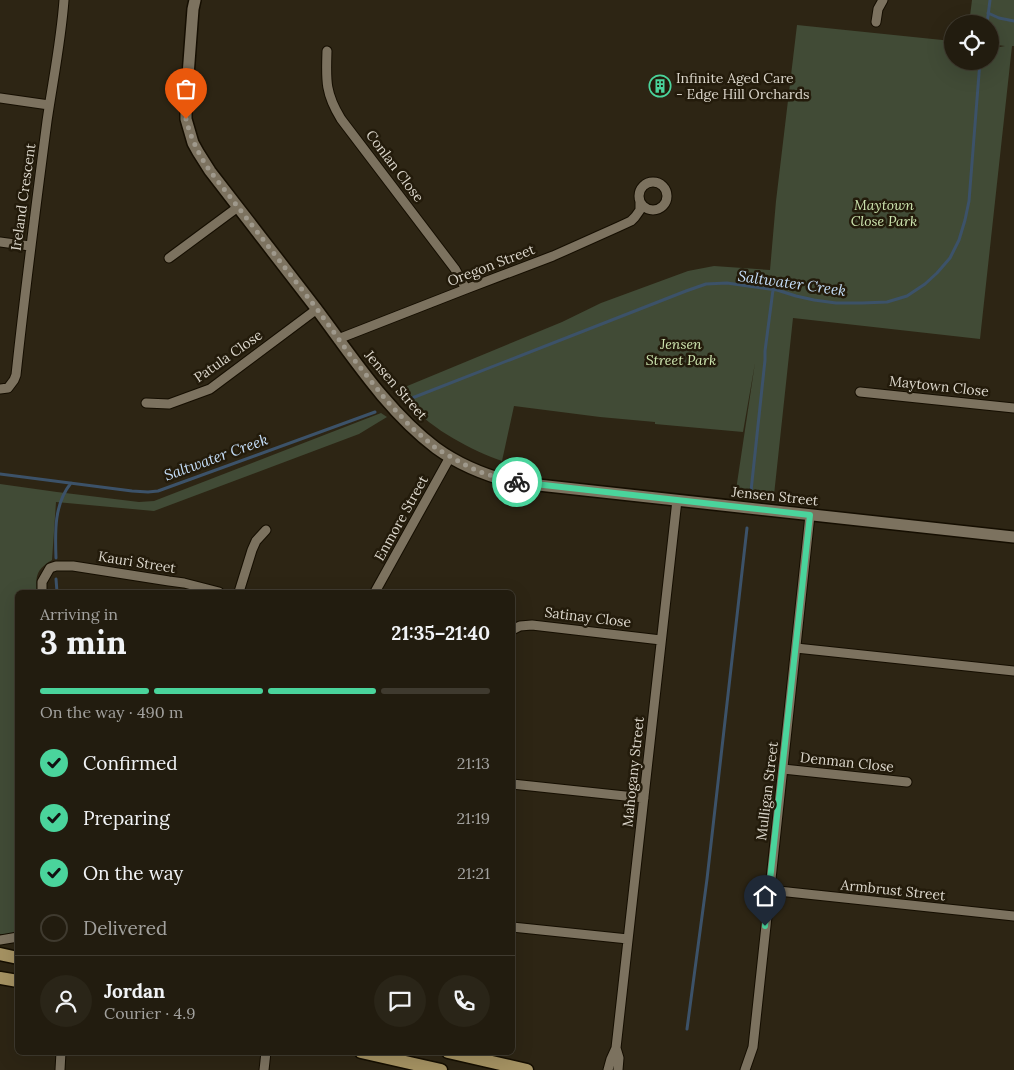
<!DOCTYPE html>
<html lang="en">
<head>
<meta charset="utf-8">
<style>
  body { margin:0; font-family:Lora,serif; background:#2a2518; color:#f1f3f6; height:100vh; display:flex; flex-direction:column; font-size:19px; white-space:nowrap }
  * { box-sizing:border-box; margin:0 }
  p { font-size:16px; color:#a2a19e }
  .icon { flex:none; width:28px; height:28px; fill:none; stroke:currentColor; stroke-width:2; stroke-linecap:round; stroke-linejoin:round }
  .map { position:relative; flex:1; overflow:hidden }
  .details { position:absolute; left:15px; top:590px; width:500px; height:465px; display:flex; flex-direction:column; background:#221c0f; border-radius:8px; box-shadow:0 5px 20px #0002,0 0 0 1px #3f3a2f }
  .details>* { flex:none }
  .tools { position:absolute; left:944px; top:15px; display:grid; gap:10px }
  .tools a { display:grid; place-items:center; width:55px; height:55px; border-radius:50%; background:#221c0f; box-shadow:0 5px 20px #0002,0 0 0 1px #3f3a2f; font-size:25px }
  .pin { position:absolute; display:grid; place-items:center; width:42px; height:42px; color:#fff; margin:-51px -21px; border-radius:50% 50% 50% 0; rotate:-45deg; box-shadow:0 0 5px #0007 }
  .pin .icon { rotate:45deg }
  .courier { position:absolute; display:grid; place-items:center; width:50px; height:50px; margin:-25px; border:4px solid #4ad49c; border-radius:50%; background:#fff; color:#222; box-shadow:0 1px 6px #0007 }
  .headline em { font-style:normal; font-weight:700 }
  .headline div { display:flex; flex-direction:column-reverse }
  .headline { display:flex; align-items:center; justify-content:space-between; height:85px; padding:0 25px }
  h1 { font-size:32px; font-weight:700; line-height:38px }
  .bar { display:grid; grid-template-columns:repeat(4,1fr); gap:8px 5px; align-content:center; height:60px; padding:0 25px }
  .bar i { height:6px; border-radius:4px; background:#3f3a2f }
  .bar .current { background:#4ad49c }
  .bar p { grid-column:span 4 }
  .line { display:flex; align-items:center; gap:12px; padding:0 25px; border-top:1px solid #3f3a2f }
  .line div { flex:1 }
  .round { display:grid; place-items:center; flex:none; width:52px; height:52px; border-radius:26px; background:#2a2518 }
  ol { padding:0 25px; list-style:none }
  li { display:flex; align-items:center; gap:15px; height:55px }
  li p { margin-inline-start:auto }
  li .icon { padding:5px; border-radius:50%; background:#4ad49c; color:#111; stroke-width:4 }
  li:last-child { color:#a2a19e }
  li i { width:28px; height:28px; border:2px solid #3f3a2f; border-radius:50% }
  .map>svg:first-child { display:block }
  .green { fill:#414b36 }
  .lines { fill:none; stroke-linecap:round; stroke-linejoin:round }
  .stream { stroke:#3c5269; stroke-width:3 }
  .minor-casing { stroke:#150e01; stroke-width:11 }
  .tertiary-casing { stroke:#150e01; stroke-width:14 }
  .primary-casing { stroke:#150e01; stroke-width:15 }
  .minor { stroke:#7c725f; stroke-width:9 }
  .tertiary { stroke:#7c725f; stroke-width:11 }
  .primary { stroke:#a59262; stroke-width:12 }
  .done { stroke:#9f998c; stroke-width:5; stroke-dasharray:0 9 }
  .route { stroke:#4ad49c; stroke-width:6 }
  .labels { text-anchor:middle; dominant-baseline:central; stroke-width:5; stroke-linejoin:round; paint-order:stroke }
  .poi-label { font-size:14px; fill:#dcd7cc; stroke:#231b0b; text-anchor:start }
  .street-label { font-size:14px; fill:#dcd7cc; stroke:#231b0b }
  .park-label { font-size:14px; font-style:italic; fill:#cde5af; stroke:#231b0b }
  .water-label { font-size:15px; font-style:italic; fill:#c4ddf8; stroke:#231b0b }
</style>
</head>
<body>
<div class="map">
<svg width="1014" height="1070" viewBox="0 0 1014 1070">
  <rect width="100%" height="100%" fill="#2d2514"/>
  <!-- green -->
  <path class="green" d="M972 0H1014V46H1012L980 339 793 318 774 495 736 490 755 363 743 432 655 424V422L600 417 514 406 502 461C473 451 431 429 411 405 407 400 404 394 400 389L562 322 601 303 688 271 714 266 770 270 776 201 797 25 952 41V61H990V49L1005 46 990 44V24H969Z
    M381 413 387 417 359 434 154 511 56 502 52 560C37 569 35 575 37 592H18L17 929 11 937 0 934V484L57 492 139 502 154 501Z"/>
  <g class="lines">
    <!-- stream -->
    <path class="stream" d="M988 13 999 18 1014 21
      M987 24 990 0
      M407 400 686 291 706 284 727 283 777 290 796 296 814 300 836 303H862L887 302 907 296 925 284 937 273 950 258 959 240 965 220 969 201 980 61
      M0 474 132 491 148 492 158 491 375 412
      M751 491 765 360V351L773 290
      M56 558C55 532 54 504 71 483
      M56 579 57 592
      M687 1029 707 879 747 528"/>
    <!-- minor casing -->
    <g class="minor-casing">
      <path id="minor" d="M876 22 878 9 883 0
        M327 51C326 80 325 93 341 119L455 269 466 289
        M0 98 49 105
        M639 196a14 14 0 1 1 28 0a14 14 0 1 1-28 0Z
        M0 242 30 246
        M169 258 238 207
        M338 339 466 289 553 256 618 227 631 221 635 217 640 210V202
        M0 389 8 388 14 380 16 375C25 290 36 205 47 121 53 80 61 41 64 0
        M860 392 1014 408
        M146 403 169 404 210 389 317 309
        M42 592V582L50 568 56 566H73L169 581 184 583 219 592
        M239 592 252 550 256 541 266 530
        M375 592 450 457
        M512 630 520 626 532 625 661 640
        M796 648 1014 671
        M783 769 907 782
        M512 784 644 798
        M769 890 1014 916
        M512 927 628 939
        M0 940 18 937
        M60 1070 61 1052
        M264 1070 266 1052
        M608 1070 611 1059 616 1048
        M618 1070 619 1058 616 1048 677 500
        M745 1070 753 1047 810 515"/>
    </g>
    <!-- tertiary casing -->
    <g class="tertiary-casing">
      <path id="tertiary" d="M195 0 193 9 186 102V119L193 143 198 152 210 171C245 216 280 262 315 307 352 356 386 410 436 448 458 464 485 475 511 482L1014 537"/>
    </g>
    <!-- primary casing -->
    <g class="primary-casing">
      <path id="primary" d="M0 954 18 958
        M0 978 18 981
        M361 1052 441 1070
        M448 1052 527 1070"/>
    </g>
    <!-- minor -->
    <use href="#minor" class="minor"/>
    <!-- tertiary -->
    <use href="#tertiary" class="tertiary"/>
    <!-- primary -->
    <use href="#primary" class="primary"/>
  </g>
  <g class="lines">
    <!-- done -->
    <path class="done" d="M186 119C191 139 199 155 210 171L317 309 348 352 386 400 411 427 437 449 469 467 485 474 517 482"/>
    <!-- route -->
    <path class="route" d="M517 482 810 515 765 926"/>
  </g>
  <!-- icons -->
  <defs>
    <g id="building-ring" transform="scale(1.125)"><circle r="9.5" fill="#231b0b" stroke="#4ad49c" stroke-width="1.5"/><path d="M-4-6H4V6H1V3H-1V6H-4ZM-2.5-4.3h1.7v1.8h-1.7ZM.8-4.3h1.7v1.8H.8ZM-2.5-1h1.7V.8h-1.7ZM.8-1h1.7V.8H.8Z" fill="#4ad49c"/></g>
  </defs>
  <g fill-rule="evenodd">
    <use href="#building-ring" x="660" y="86"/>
  </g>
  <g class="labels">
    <!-- poi labels -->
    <g class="poi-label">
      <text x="676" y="78">Infinite Aged Care<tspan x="676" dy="16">- Edge Hill Orchards</tspan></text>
    </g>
    <!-- street labels -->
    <g class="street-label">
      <text transform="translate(395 166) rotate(53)">Conlan Close</text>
      <text transform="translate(23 197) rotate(-82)">Ireland Crescent</text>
      <text transform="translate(491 265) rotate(-21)">Oregon Street</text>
      <text transform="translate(228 356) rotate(-35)">Patula Close</text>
      <text transform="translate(396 385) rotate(49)">Jensen Street</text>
      <text transform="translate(939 386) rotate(6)">Maytown Close</text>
      <text transform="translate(775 496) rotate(6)">Jensen Street</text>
      <text transform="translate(401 518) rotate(-61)">Enmore Street</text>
      <text transform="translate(137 562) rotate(9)">Kauri Street</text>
      <text transform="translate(588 617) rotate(7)">Satinay Close</text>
      <text transform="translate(847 762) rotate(6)">Denman Close</text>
      <text transform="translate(633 772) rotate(-84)">Mahogany Street</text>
      <text transform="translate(767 791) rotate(-83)">Mulligan Street</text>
      <text transform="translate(893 890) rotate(6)">Armbrust Street</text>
    </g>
    <!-- park labels -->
    <g class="park-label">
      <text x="884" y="205">Maytown<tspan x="884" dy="16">Close Park</tspan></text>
      <text x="681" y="344">Jensen<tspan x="681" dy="16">Street Park</tspan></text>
    </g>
    <!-- water labels -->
    <g class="water-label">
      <text transform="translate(792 283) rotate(8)">Saltwater Creek</text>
      <text transform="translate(216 457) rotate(-20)">Saltwater Creek</text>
    </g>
  </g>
</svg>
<div class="tools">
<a><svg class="icon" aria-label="locate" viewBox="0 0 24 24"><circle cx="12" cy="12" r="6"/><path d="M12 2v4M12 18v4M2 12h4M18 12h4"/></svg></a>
</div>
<div class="pin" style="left:186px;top:119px;background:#ea580c"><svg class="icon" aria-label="bag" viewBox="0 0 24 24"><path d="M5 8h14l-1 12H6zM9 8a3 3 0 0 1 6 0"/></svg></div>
<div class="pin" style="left:765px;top:926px;background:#1f2937"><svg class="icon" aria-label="home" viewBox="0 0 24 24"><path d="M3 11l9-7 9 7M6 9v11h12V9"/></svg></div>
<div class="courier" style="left:517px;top:482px"><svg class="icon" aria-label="bike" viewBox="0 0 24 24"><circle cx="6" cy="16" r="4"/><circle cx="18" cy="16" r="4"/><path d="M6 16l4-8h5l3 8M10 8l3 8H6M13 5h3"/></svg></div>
<section class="details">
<div class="headline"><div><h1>3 min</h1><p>Arriving in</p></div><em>21:35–21:40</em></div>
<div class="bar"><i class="current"></i><i class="current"></i><i class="current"></i><i></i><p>On the way · 490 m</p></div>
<ol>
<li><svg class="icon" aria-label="check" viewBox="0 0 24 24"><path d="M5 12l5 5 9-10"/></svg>Confirmed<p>21:13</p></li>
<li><svg class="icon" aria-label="check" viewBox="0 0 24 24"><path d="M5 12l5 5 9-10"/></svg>Preparing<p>21:19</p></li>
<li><svg class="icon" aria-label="check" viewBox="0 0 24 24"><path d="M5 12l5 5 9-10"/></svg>On the way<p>21:21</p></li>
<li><i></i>Delivered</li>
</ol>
<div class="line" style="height:90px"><a class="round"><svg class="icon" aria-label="person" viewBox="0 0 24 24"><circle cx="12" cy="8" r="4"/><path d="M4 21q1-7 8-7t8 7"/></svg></a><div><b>Jordan</b><p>Courier · 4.9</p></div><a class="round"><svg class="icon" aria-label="chat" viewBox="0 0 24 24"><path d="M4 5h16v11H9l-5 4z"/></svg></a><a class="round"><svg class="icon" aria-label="phone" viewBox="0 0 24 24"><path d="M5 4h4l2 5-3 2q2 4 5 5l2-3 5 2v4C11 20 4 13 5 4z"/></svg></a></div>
</section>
</div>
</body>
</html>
